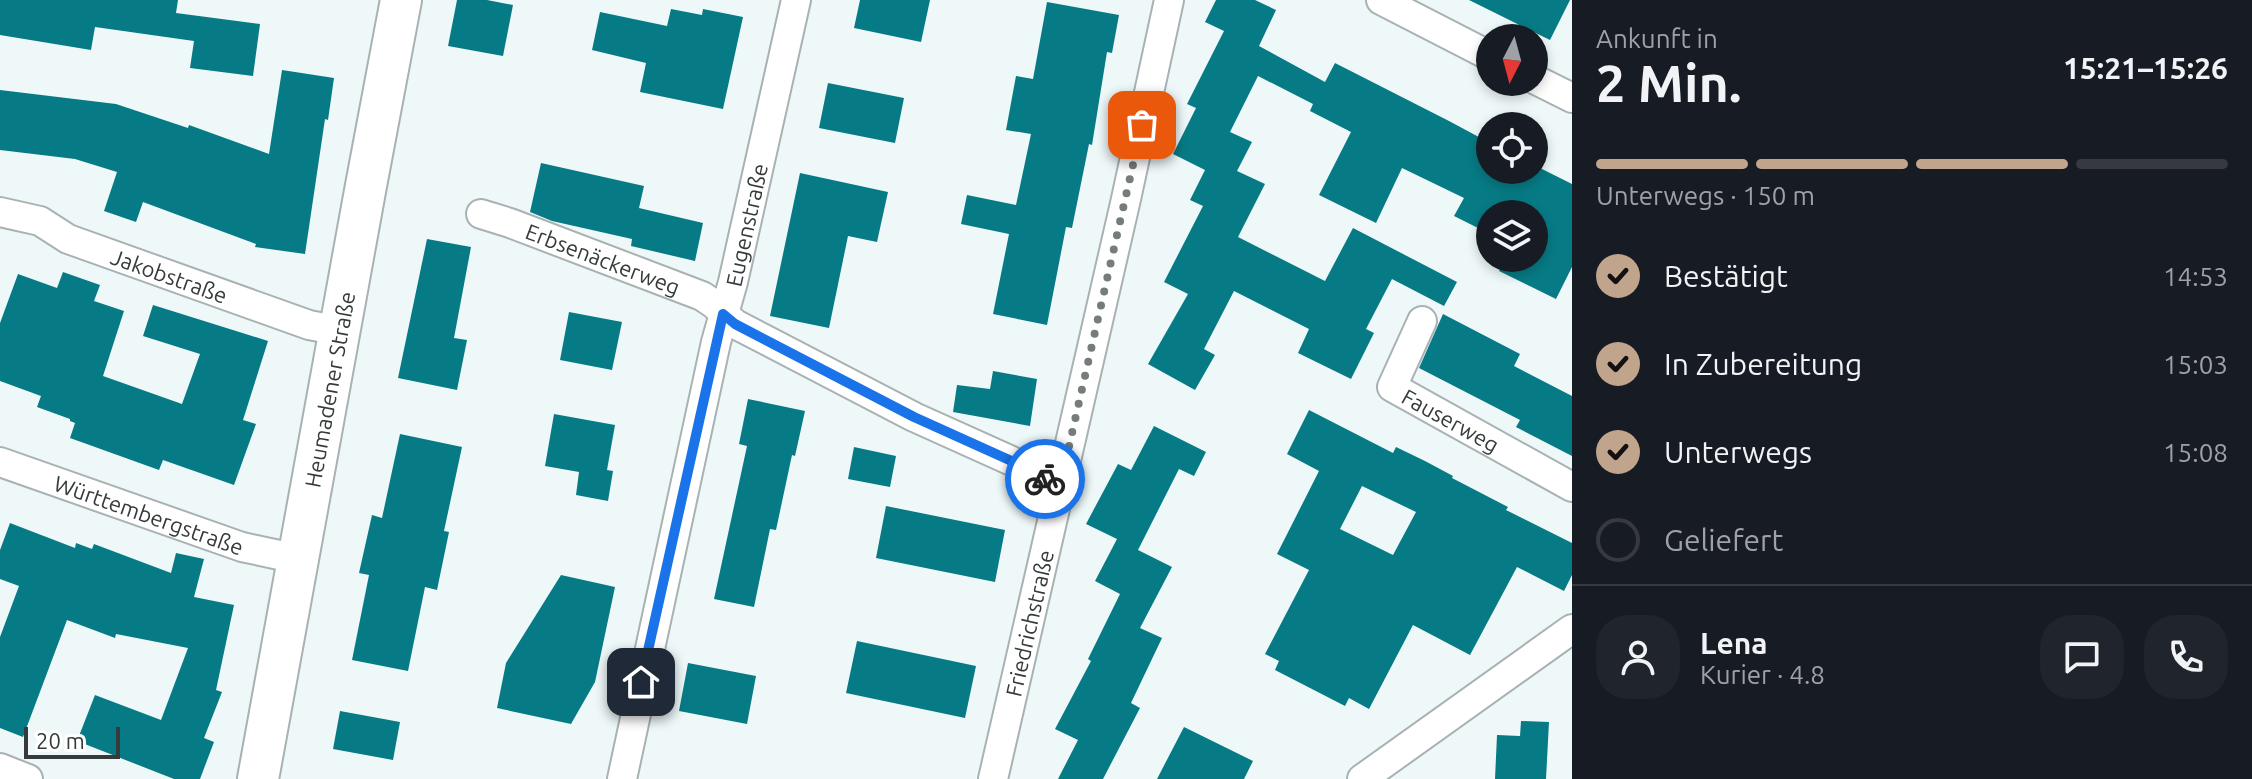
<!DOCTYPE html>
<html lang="de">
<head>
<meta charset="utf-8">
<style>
  body { margin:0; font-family:Ubuntu,sans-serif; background:#20242c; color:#f1f3f6; height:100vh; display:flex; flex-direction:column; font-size:30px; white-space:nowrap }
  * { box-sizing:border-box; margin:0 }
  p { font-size:26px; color:#9ea1a6 }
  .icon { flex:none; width:44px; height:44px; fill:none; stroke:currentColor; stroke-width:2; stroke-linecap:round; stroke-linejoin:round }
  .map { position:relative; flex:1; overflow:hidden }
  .drawer { display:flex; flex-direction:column; background:#171b24; width:680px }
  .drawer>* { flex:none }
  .needle { width:52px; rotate:186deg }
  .tools { position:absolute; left:1476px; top:24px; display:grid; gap:16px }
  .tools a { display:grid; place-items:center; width:72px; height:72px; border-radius:50%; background:#171b24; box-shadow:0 4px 12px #0003; font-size:40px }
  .scale { position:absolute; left:24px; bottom:20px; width:96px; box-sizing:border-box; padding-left:8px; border:4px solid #363a3a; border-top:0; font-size:22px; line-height:28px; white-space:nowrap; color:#363a3a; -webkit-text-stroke:6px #fff; paint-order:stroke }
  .pin { position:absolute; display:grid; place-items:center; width:68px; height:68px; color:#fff; margin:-34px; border-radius:16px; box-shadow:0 4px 12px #0006 }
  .courier { position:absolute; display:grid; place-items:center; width:80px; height:80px; margin:-40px; border:6px solid #1a73e8; border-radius:50%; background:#fff; color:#222; box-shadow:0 2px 10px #0007 }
  .headline em { font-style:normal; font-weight:600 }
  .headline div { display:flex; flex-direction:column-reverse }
  .headline { display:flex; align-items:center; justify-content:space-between; height:136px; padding:0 24px }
  h1 { font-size:52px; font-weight:600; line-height:60px }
  .bar { display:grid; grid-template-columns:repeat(4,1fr); gap:12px 8px; align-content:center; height:96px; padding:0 24px }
  .bar i { height:10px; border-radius:6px; background:#363941 }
  .bar .active { background:#c0a48c }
  .bar p { grid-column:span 4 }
  .line { display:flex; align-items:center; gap:20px; padding:0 24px; border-top:2px solid #363941 }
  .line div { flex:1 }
  .round { display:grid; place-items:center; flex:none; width:84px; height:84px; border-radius:32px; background:#20242c }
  ol { padding:0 24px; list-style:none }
  li { display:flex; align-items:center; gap:24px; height:88px }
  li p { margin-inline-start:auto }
  li .icon { padding:8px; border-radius:50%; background:#c0a48c; color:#111; stroke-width:4 }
  li:last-child { color:#9ea1a6 }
  li i { width:44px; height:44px; border:4px solid #363941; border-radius:50% }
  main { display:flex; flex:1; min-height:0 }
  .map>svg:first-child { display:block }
  .building { fill:#077b85; fill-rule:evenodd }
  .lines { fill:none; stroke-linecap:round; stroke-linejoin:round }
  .minor-casing { stroke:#a9b2b3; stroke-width:32 }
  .secondary-casing { stroke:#a9b2b3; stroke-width:44 }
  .minor { stroke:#fff; stroke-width:28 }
  .secondary { stroke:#fff; stroke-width:40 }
  .done { stroke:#767c7d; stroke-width:8; stroke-dasharray:0 14.4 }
  .route { stroke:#1a73e8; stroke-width:10 }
  .labels { text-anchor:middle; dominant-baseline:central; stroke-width:8; stroke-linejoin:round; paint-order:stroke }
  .street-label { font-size:22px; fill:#363a3a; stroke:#fff }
</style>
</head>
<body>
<main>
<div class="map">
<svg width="1572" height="779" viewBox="0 0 1572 779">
  <rect width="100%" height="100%" fill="#eef8f9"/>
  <!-- building -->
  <path class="building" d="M0 0H178L176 13 260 24 253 76 190 68 194 41 95 27 91 50 0 35Z
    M457 0H487L513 5 503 56 448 46Z
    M860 0H930L921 42 854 28Z
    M1216 0H1255L1276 10 1259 46 1325 82 1335 63 1449 121 1490 143V170H1534V165L1572 184V267L1556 299 1499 271 1506 258H1534V214H1490V234L1454 216 1464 198 1402 168 1376 223 1319 195 1351 132 1310 111 1313 104 1258 76 1230 132 1252 142 1237 171 1265 184 1238 237 1325 281 1353 228 1457 282 1444 306 1392 279 1366 329 1374 333 1351 379 1298 353 1309 329 1234 291 1204 349 1215 355 1195 390 1148 364 1188 294 1164 282 1203 206 1190 200 1205 170 1173 154 1196 108 1187 104 1224 31 1205 22Z
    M1469 0H1570L1550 40Z
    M1047 2 1119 15 1112 53 1107 52 1092 145 1089 144 1072 228 1066 227 1047 325 993 314 1009 234 961 224 967 195 1016 205 1031 134 1006 130 1016 76 1033 79Z
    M671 9 702 15 703 9 743 17 723 109 640 92 646 63 592 50 600 12 667 26Z
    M282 70 334 78 328 120 325 119 305 254 255 247 256 244 143 202 136 222 104 211 117 172 75 159 0 150V90L116 104 188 128 189 125 269 154Z
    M828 83 904 98 895 143 819 128Z
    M541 163 644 186 639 208 703 223 695 261 631 246 632 239 552 221 530 212Z
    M800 173 888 192 877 242 848 236 829 328 770 316Z
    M427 239 471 247 454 338 467 340 457 390 398 378Z
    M63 272 100 285 94 301 124 311 103 376 182 404 200 354 143 336 153 305 268 341 243 420 256 424 234 485 163 460 159 470 70 438 75 423 70 421V419L37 407 41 396 0 381V323L18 274 57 288Z
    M569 312 622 322 612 370 560 360Z
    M1443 314 1520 354 1514 366 1572 396V456L1516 427 1520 420 1419 368Z
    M993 371 1037 379 1030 426 953 412 957 385 990 389Z
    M748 399 805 411 795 456 792 455 776 530 770 529 754 607 714 599 747 446 739 444Z
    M1309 410 1393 453 1396 447 1425 461 1453 476 1452 478 1508 507 1506 510 1572 543V575L1564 591 1517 567 1470 655 1413 625 1369 709 1349 698 1345 706 1275 670 1279 661 1265 654 1309 570 1277 554 1319 471 1287 454ZM1362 486 1416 512 1393 555 1340 529Z
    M554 414 615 425 607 470 613 471 608 501 576 495 579 472 545 466Z
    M1154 426 1206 452 1194 476 1179 469 1138 550 1172 567 1140 628 1162 638 1131 703 1140 708 1103 779H1058L1078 740 1055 729 1091 661 1088 659 1120 594 1095 581 1117 539 1086 524 1118 464 1131 470Z
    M400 434 462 447 444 531 449 532 437 590 425 587 408 671 352 660 369 575 359 573 372 515 382 518Z
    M854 447 896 456 890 487 848 479Z
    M886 506 1005 530 995 582 876 558Z
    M10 523 75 548 76 543 92 549 94 544 171 573 176 553 204 559 194 597 234 605 216 690 222 692 204 738 214 742 200 779H174L77 741 95 695 161 720 188 648 116 634 115 638 67 620 23 737 0 728V637L19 586 0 579V550Z
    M561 575 615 587 595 682 571 724 497 708 506 663Z
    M857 641 976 666 965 718 846 693Z
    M688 663 756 676 747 724 679 711Z
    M340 711 400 722 393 760 333 749Z
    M1521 721 1549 722 1546 779H1495L1497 735 1520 736Z
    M1184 727 1253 761 1244 779H1157Z"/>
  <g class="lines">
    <!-- minor casing -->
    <g class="minor-casing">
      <g id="minor">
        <path d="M1381 0 1490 56"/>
        <path d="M1534 79 1572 98"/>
        <path id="s1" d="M0 212 40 221 68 239 309 325 340 331"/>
        <path id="s2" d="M481 214 510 223 702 296 714 304 735 324 914 417 1016 463 1060 486"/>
        <path id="s3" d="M1422 321 1392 387 1572 487"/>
        <path id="s4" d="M0 462 242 547 298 559"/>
        <path d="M0 768 28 779"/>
        <path id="s5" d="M622 779 716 342 733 282 796 0"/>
        <path id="s6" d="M993 779 1126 199 1169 0"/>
        <path d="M1362 779 1572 629"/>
      </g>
    </g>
    <!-- secondary casing -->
    <g class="secondary-casing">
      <g id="secondary">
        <path id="s7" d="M258 779 365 191 401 0"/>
      </g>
    </g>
    <!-- minor -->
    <use href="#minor" class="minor"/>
    <!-- secondary -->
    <use href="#secondary" class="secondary"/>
  </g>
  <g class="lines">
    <!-- done -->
    <path class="done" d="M1045 479 1060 486 1142 125"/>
    <!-- route -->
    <path class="route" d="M641 682 723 314 735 324 914 417 1016 463 1045 479"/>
  </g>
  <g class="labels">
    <!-- street labels -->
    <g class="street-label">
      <text stroke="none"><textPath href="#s5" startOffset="568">Eugenstraße</textPath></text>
      <text stroke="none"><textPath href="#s2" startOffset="130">Erbsenäckerweg</textPath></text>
      <text stroke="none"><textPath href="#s1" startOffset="182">Jakobstraße</textPath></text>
      <text stroke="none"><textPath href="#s7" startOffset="396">Heumadener Straße</textPath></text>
      <text stroke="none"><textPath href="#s3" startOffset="140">Fauserweg</textPath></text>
      <text stroke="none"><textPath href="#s4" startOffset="158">Württembergstraße</textPath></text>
      <text stroke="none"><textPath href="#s6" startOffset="160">Friedrichstraße</textPath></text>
    </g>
  </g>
</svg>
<div class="tools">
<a><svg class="needle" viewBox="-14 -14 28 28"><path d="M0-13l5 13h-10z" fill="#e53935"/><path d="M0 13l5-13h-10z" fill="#9ea1a6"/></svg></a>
<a><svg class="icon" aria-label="locate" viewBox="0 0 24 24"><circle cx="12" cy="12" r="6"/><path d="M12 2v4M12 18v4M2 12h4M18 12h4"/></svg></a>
<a><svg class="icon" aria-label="layers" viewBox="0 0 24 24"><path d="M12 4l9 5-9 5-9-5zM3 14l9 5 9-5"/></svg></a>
</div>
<div class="scale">20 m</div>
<div class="pin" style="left:1142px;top:125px;background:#ea580c"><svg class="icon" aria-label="bag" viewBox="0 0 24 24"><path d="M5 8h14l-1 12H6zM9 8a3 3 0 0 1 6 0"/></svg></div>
<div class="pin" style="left:641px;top:682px;background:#1f2937"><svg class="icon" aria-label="home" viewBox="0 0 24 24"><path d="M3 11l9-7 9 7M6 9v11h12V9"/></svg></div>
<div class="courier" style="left:1045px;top:479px"><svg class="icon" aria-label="bike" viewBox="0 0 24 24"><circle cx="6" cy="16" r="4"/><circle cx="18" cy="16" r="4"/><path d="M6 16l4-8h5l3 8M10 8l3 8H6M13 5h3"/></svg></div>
</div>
<section class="drawer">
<div class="headline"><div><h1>2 Min.</h1><p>Ankunft in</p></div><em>15:21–15:26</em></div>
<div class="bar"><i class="active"></i><i class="active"></i><i class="active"></i><i></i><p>Unterwegs · 150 m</p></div>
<ol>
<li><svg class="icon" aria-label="check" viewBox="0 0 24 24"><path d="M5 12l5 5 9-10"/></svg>Bestätigt<p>14:53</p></li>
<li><svg class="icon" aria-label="check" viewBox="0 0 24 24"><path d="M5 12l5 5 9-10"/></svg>In Zubereitung<p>15:03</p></li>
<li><svg class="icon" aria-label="check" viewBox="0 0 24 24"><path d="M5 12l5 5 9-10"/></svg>Unterwegs<p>15:08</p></li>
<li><i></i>Geliefert</li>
</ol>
<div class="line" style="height:144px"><a class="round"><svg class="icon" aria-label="person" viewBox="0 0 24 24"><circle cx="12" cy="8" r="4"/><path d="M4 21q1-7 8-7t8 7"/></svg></a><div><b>Lena</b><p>Kurier · 4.8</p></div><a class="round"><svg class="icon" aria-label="chat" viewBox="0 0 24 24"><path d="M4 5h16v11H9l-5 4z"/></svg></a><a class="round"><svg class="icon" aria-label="phone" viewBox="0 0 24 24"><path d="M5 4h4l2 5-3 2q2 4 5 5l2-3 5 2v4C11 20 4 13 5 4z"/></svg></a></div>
</section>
</main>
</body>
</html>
